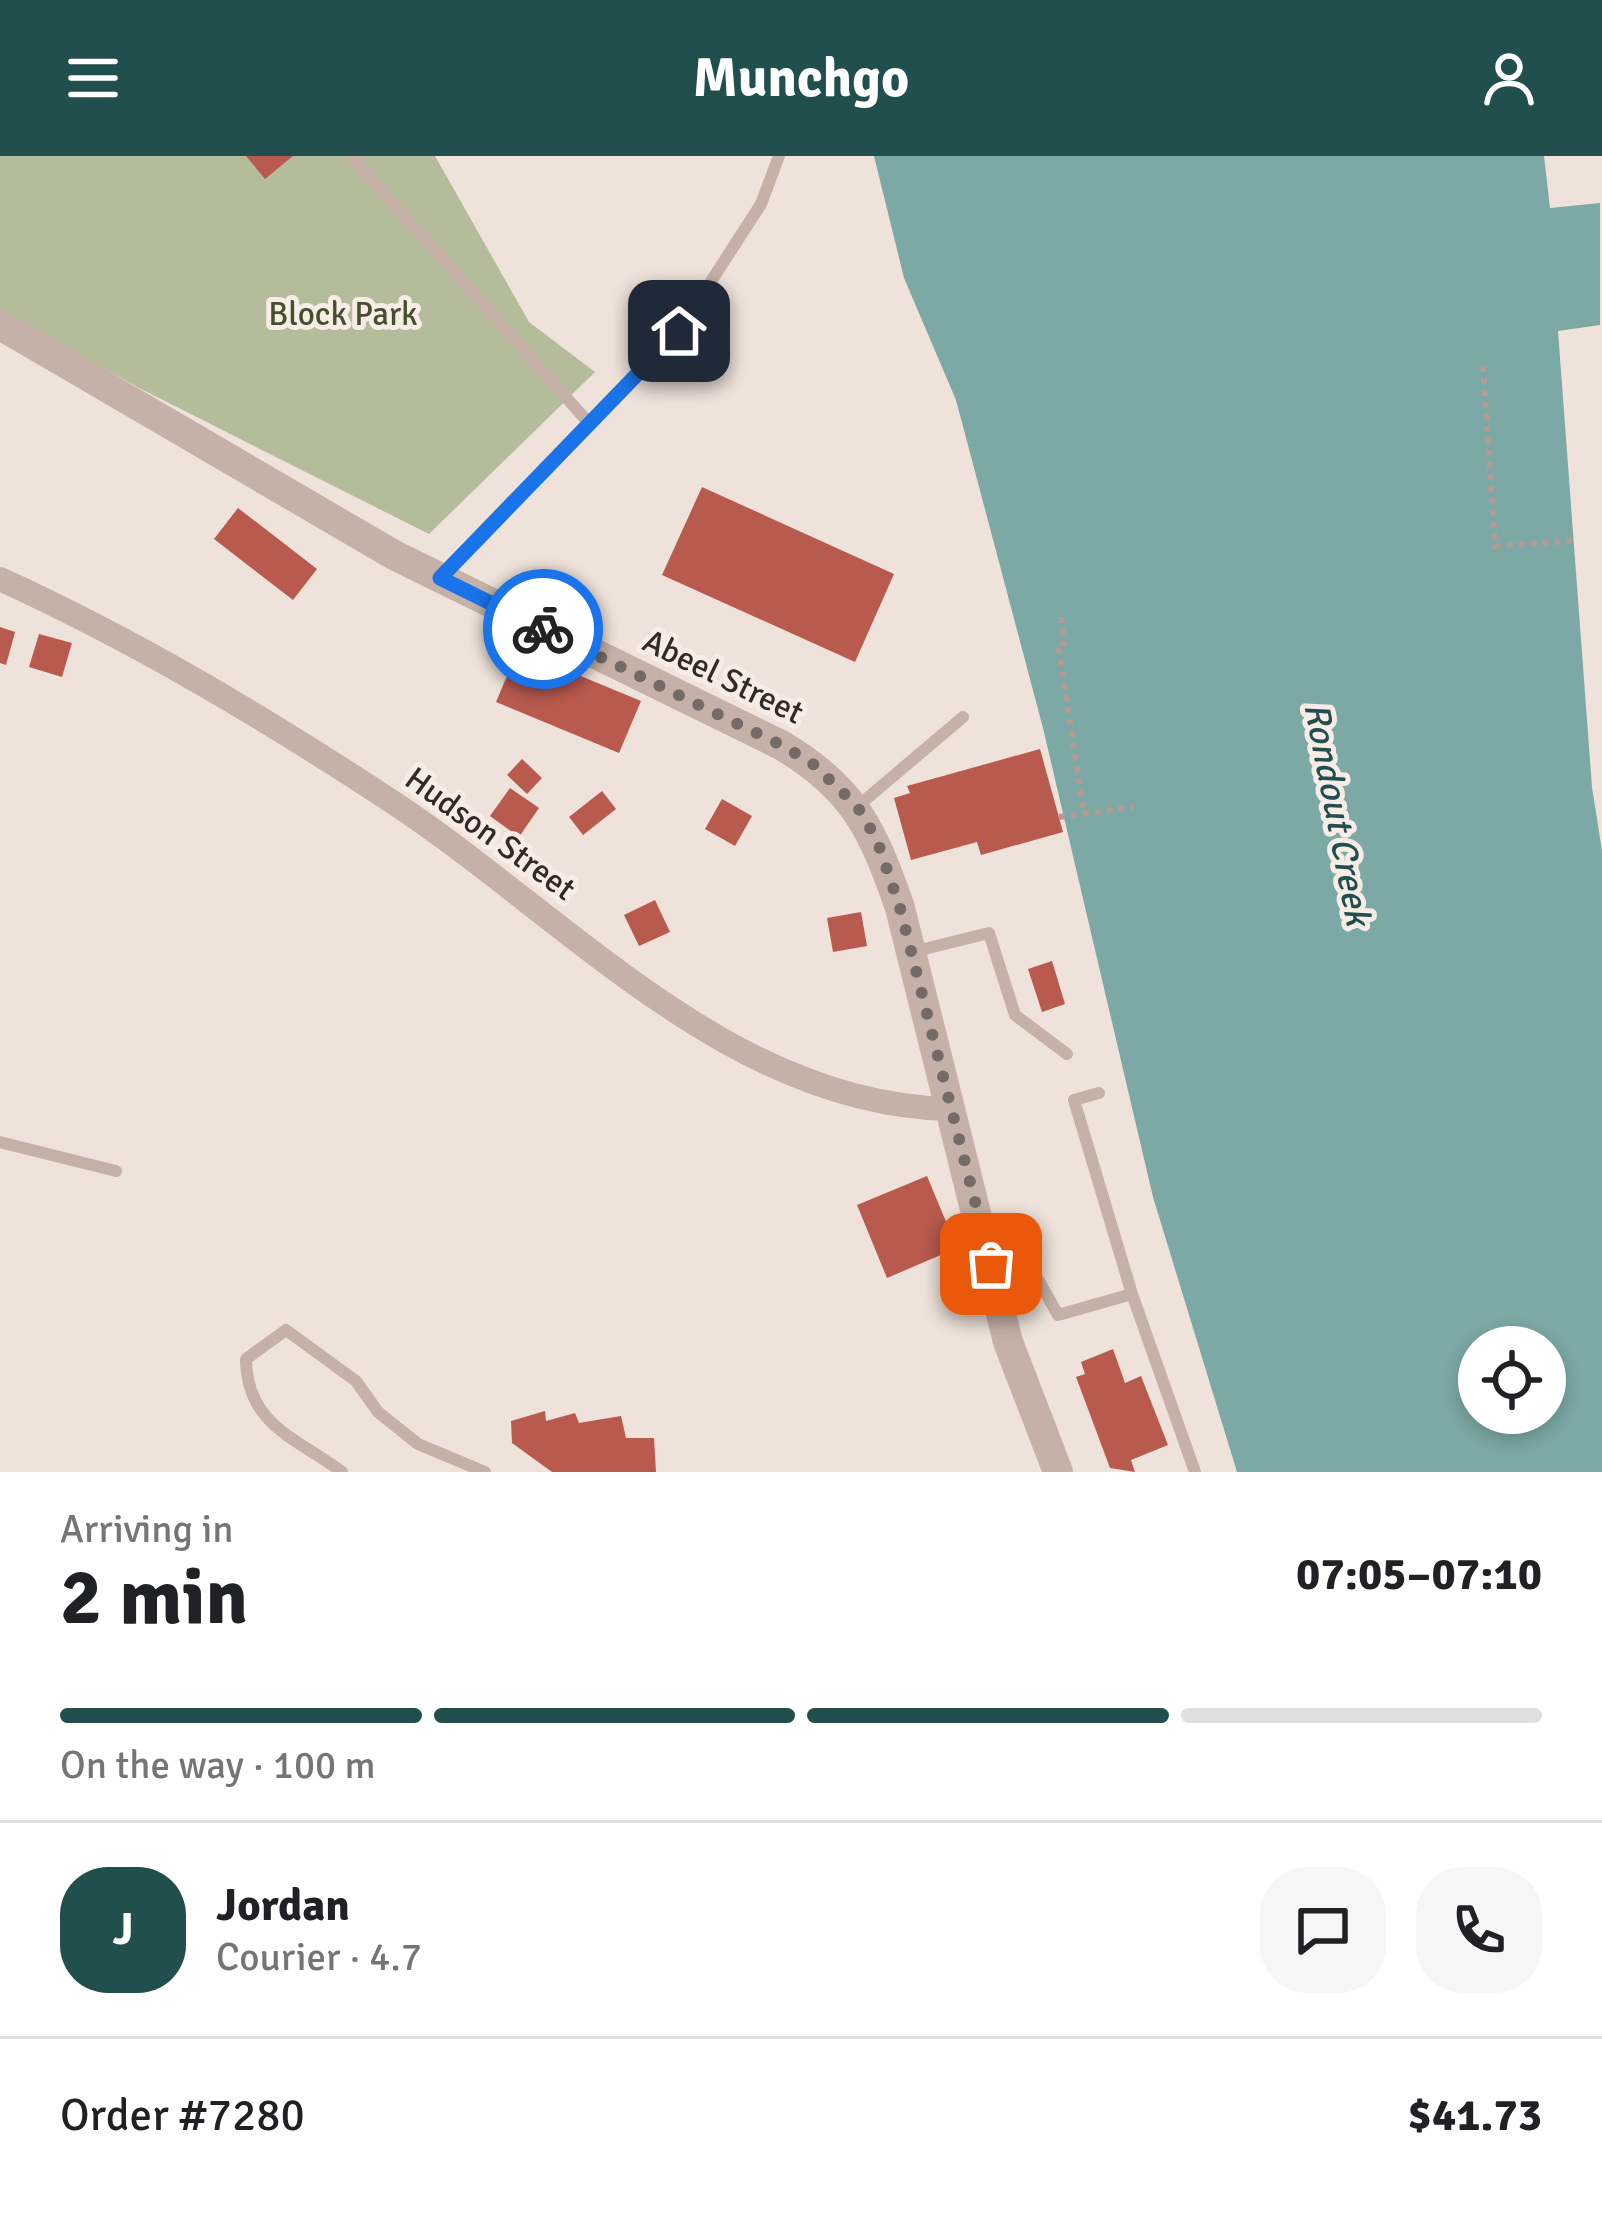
<!DOCTYPE html>
<html lang="en">
<head>
<meta charset="utf-8">
<style>
  body { margin:0; font-family:Signika,sans-serif; background:#f6f6f6; color:#202124; height:100vh; display:flex; flex-direction:column; font-size:45px; white-space:nowrap }
  * { box-sizing:border-box; margin:0 }
  p { font-size:39px; color:#757577 }
  .icon { flex:none; width:66px; height:66px; fill:none; stroke:currentColor; stroke-width:2; stroke-linecap:round; stroke-linejoin:round }
  .map { position:relative; height:1316px; overflow:hidden }
  .side { display:flex; flex-direction:column; background:#fff; flex:1 }
  .side>* { flex:none }
  .fabs { position:absolute; left:1458px; top:1170px; display:grid; gap:24px }
  .fabs a { display:grid; place-items:center; width:108px; height:108px; border-radius:50%; background:#fff; box-shadow:0 6px 18px #0003; font-size:60px }
  .pin { position:absolute; display:grid; place-items:center; width:102px; height:102px; color:#fff; margin:-51px; border-radius:24px; box-shadow:0 6px 18px #0006 }
  .courier { position:absolute; display:grid; place-items:center; width:120px; height:120px; margin:-60px; border:9px solid #1a73e8; border-radius:50%; background:#fff; color:#222; box-shadow:0 3px 15px #0007 }
  .head em { font-style:normal; font-weight:700 }
  .head div { display:flex; flex-direction:column-reverse }
  .head { display:flex; align-items:center; justify-content:space-between; height:204px; padding:0 60px }
  h1 { font-size:78px; font-weight:700; line-height:90px }
  .bar { display:grid; grid-template-columns:repeat(4,1fr); gap:18px 12px; align-content:center; height:144px; padding:0 60px }
  .bar i { height:15px; border-radius:9px; background:#e0e0e0 }
  .bar .current { background:#214f4d }
  .bar p { grid-column:span 4 }
  .line { display:flex; align-items:center; gap:30px; padding:0 60px; border-top:3px solid #e0e0e0 }
  .line div { flex:1 }
  .round { display:grid; place-items:center; flex:none; width:126px; height:126px; border-radius:48px; background:#f6f6f6 }
  header { display:flex; justify-content:space-between; align-items:center; height:156px; padding:0 60px; background:#214f4d; color:#fff; font-size:54px; font-weight:700 }
  .map>svg:first-child { display:block }
  .green { fill:#b5bc9c }
  .water { fill:#7ca8a5; fill-rule:evenodd }
  .building { fill:#b95a4e }
  .lines { fill:none; stroke-linecap:round; stroke-linejoin:round }
  .path { stroke:#b19b92; stroke-width:6; stroke-dasharray:6 6; stroke-linecap:butt }
  .service { stroke:#c5b1a8; stroke-width:12 }
  .minor { stroke:#c5b1a8; stroke-width:24 }
  .tertiary { stroke:#c5b1a8; stroke-width:30 }
  .done { stroke:#746a66; stroke-width:12; stroke-dasharray:0 21.6 }
  .route { stroke:#1a73e8; stroke-width:15 }
  .labels { text-anchor:middle; dominant-baseline:central; stroke-width:10; stroke-linejoin:round; paint-order:stroke }
  .park-label { font-size:33px; fill:#464e2e; stroke:#f7ede6 }
  .street-label { font-size:33px; fill:#332927; stroke:#f7ede6 }
  .water-label { font-size:36px; font-style:italic; fill:#214f4d; stroke:#f7ede6 }
</style>
</head>
<body>
<header><svg class="icon" aria-label="menu" viewBox="0 0 24 24"><path d="M4 6h16M4 12h16M4 18h16"/></svg>Munchgo<svg class="icon" aria-label="person" viewBox="0 0 24 24"><circle cx="12" cy="8" r="4"/><path d="M4 21q1-7 8-7t8 7"/></svg></header>
<div class="map">
<svg width="1602" height="1316" viewBox="0 0 1602 1316">
  <rect width="100%" height="100%" fill="#eee2da"/>
  <!-- green -->
  <path class="green" d="M0 0H435L529 166 595 216 429 378 141 233 0 155Z"/>
  <!-- water -->
  <path class="water" d="M874 0H1544L1550 52 1600 47V169L1558 175 1592 631 1602 695V1316H1237L1153 1041 1043 572 956 244 904 122ZM1479 1191H1545V1257H1479Z"/>
  <!-- building -->
  <path class="building" d="M246 0H293L265 23Z
    M702 331 894 418 855 506 662 419Z
    M238 352 317 413 293 444 214 383Z
    M0 471 15 476 6 509 0 507Z
    M39 478 72 487 62 521 29 511Z
    M518 494 641 545 619 597 496 546Z
    M1040 593 1063 676 981 699 977 686 911 704 894 642 910 637 907 630Z
    M522 603 542 622 527 638 507 619Z
    M510 632 539 652 519 681 490 660Z
    M602 635 616 653 583 679 569 661Z
    M722 643 752 660 735 690 705 673Z
    M655 744 670 776 639 790 624 759Z
    M861 756 867 790 833 796 827 762Z
    M1052 805 1065 848 1042 856 1028 813Z
    M927 1020 957 1092 887 1122 857 1049Z
    M1113 1193 1125 1227 1141 1220 1168 1289 1131 1304 1135 1316 1110 1312 1076 1221 1085 1218 1081 1206Z
    M545 1255 546 1265 575 1257 579 1267 621 1260 626 1282H654L656 1316H552L512 1287 511 1265Z"/>
  <g class="lines">
    <!-- path -->
    <path class="path" d="M1483 210 1495 390 1573 385
      M1061 461 1064 487 1058 488 1084 658
      M1059 661 1133 651"/>
    <!-- service -->
    <path class="service" d="M351 0 588 266
      M441 421 679 175 761 48 779 0
      M858 650 963 561
      M912 796 989 777 1015 859 1067 898
      M1099 937 1074 944 1132 1138
      M0 986 116 1015
      M983 1069 1004 1063 1058 1159 1132 1138 1195 1316
      M342 1316C295 1281 247 1269 246 1203L286 1174 356 1225 378 1256 418 1288 485 1316"/>
    <!-- minor -->
    <path class="minor" d="M0 423C138 486 268 564 394 647 565 760 731 949 950 953"/>
    <!-- tertiary -->
    <path class="tertiary" d="M0 169 394 399 781 589C854 632 873 674 900 752L1008 1186 1058 1316"/>
  </g>
  <g class="lines">
    <!-- done -->
    <path class="done" d="M543 473 781 589 812 607 857 650 877 684 900 752 991 1108"/>
    <!-- route -->
    <path class="route" d="M543 473 440 422 679 175"/>
  </g>
  <g class="labels">
    <!-- park labels -->
    <g class="park-label">
      <text x="343" y="158">Block Park</text>
    </g>
    <!-- street labels -->
    <g class="street-label">
      <text transform="translate(723 521) rotate(26)">Abeel Street</text>
      <text transform="translate(490 678) rotate(36)">Hudson Street</text>
    </g>
    <!-- water labels -->
    <g class="water-label">
      <text transform="translate(1337 658) rotate(79)">Rondout Creek</text>
    </g>
  </g>
</svg>
<div class="fabs">
<a><svg class="icon" aria-label="locate" viewBox="0 0 24 24"><circle cx="12" cy="12" r="6"/><path d="M12 2v4M12 18v4M2 12h4M18 12h4"/></svg></a>
</div>
<div class="pin" style="left:991px;top:1108px;background:#ea580c"><svg class="icon" aria-label="bag" viewBox="0 0 24 24"><path d="M5 8h14l-1 12H6zM9 8a3 3 0 0 1 6 0"/></svg></div>
<div class="pin" style="left:679px;top:175px;background:#1f2937"><svg class="icon" aria-label="home" viewBox="0 0 24 24"><path d="M3 11l9-7 9 7M6 9v11h12V9"/></svg></div>
<div class="courier" style="left:543px;top:473px"><svg class="icon" aria-label="bike" viewBox="0 0 24 24"><circle cx="6" cy="16" r="4"/><circle cx="18" cy="16" r="4"/><path d="M6 16l4-8h5l3 8M10 8l3 8H6M13 5h3"/></svg></div>
</div>
<section class="side">
<div class="head"><div><h1>2 min</h1><p>Arriving in</p></div><em>07:05–07:10</em></div>
<div class="bar"><i class="current"></i><i class="current"></i><i class="current"></i><i></i><p>On the way · 100 m</p></div>
<div class="line" style="height:216px"><b class="round" style="background:#214f4d;color:#fff">J</b><div><b>Jordan</b><p>Courier · 4.7</p></div><a class="round"><svg class="icon" aria-label="chat" viewBox="0 0 24 24"><path d="M4 5h16v11H9l-5 4z"/></svg></a><a class="round"><svg class="icon" aria-label="phone" viewBox="0 0 24 24"><path d="M5 4h4l2 5-3 2q2 4 5 5l2-3 5 2v4C11 20 4 13 5 4z"/></svg></a></div>
<div class="line" style="height:156px"><div>Order #7280</div><b>$41.73</b></div>
</section>
</body>
</html>
